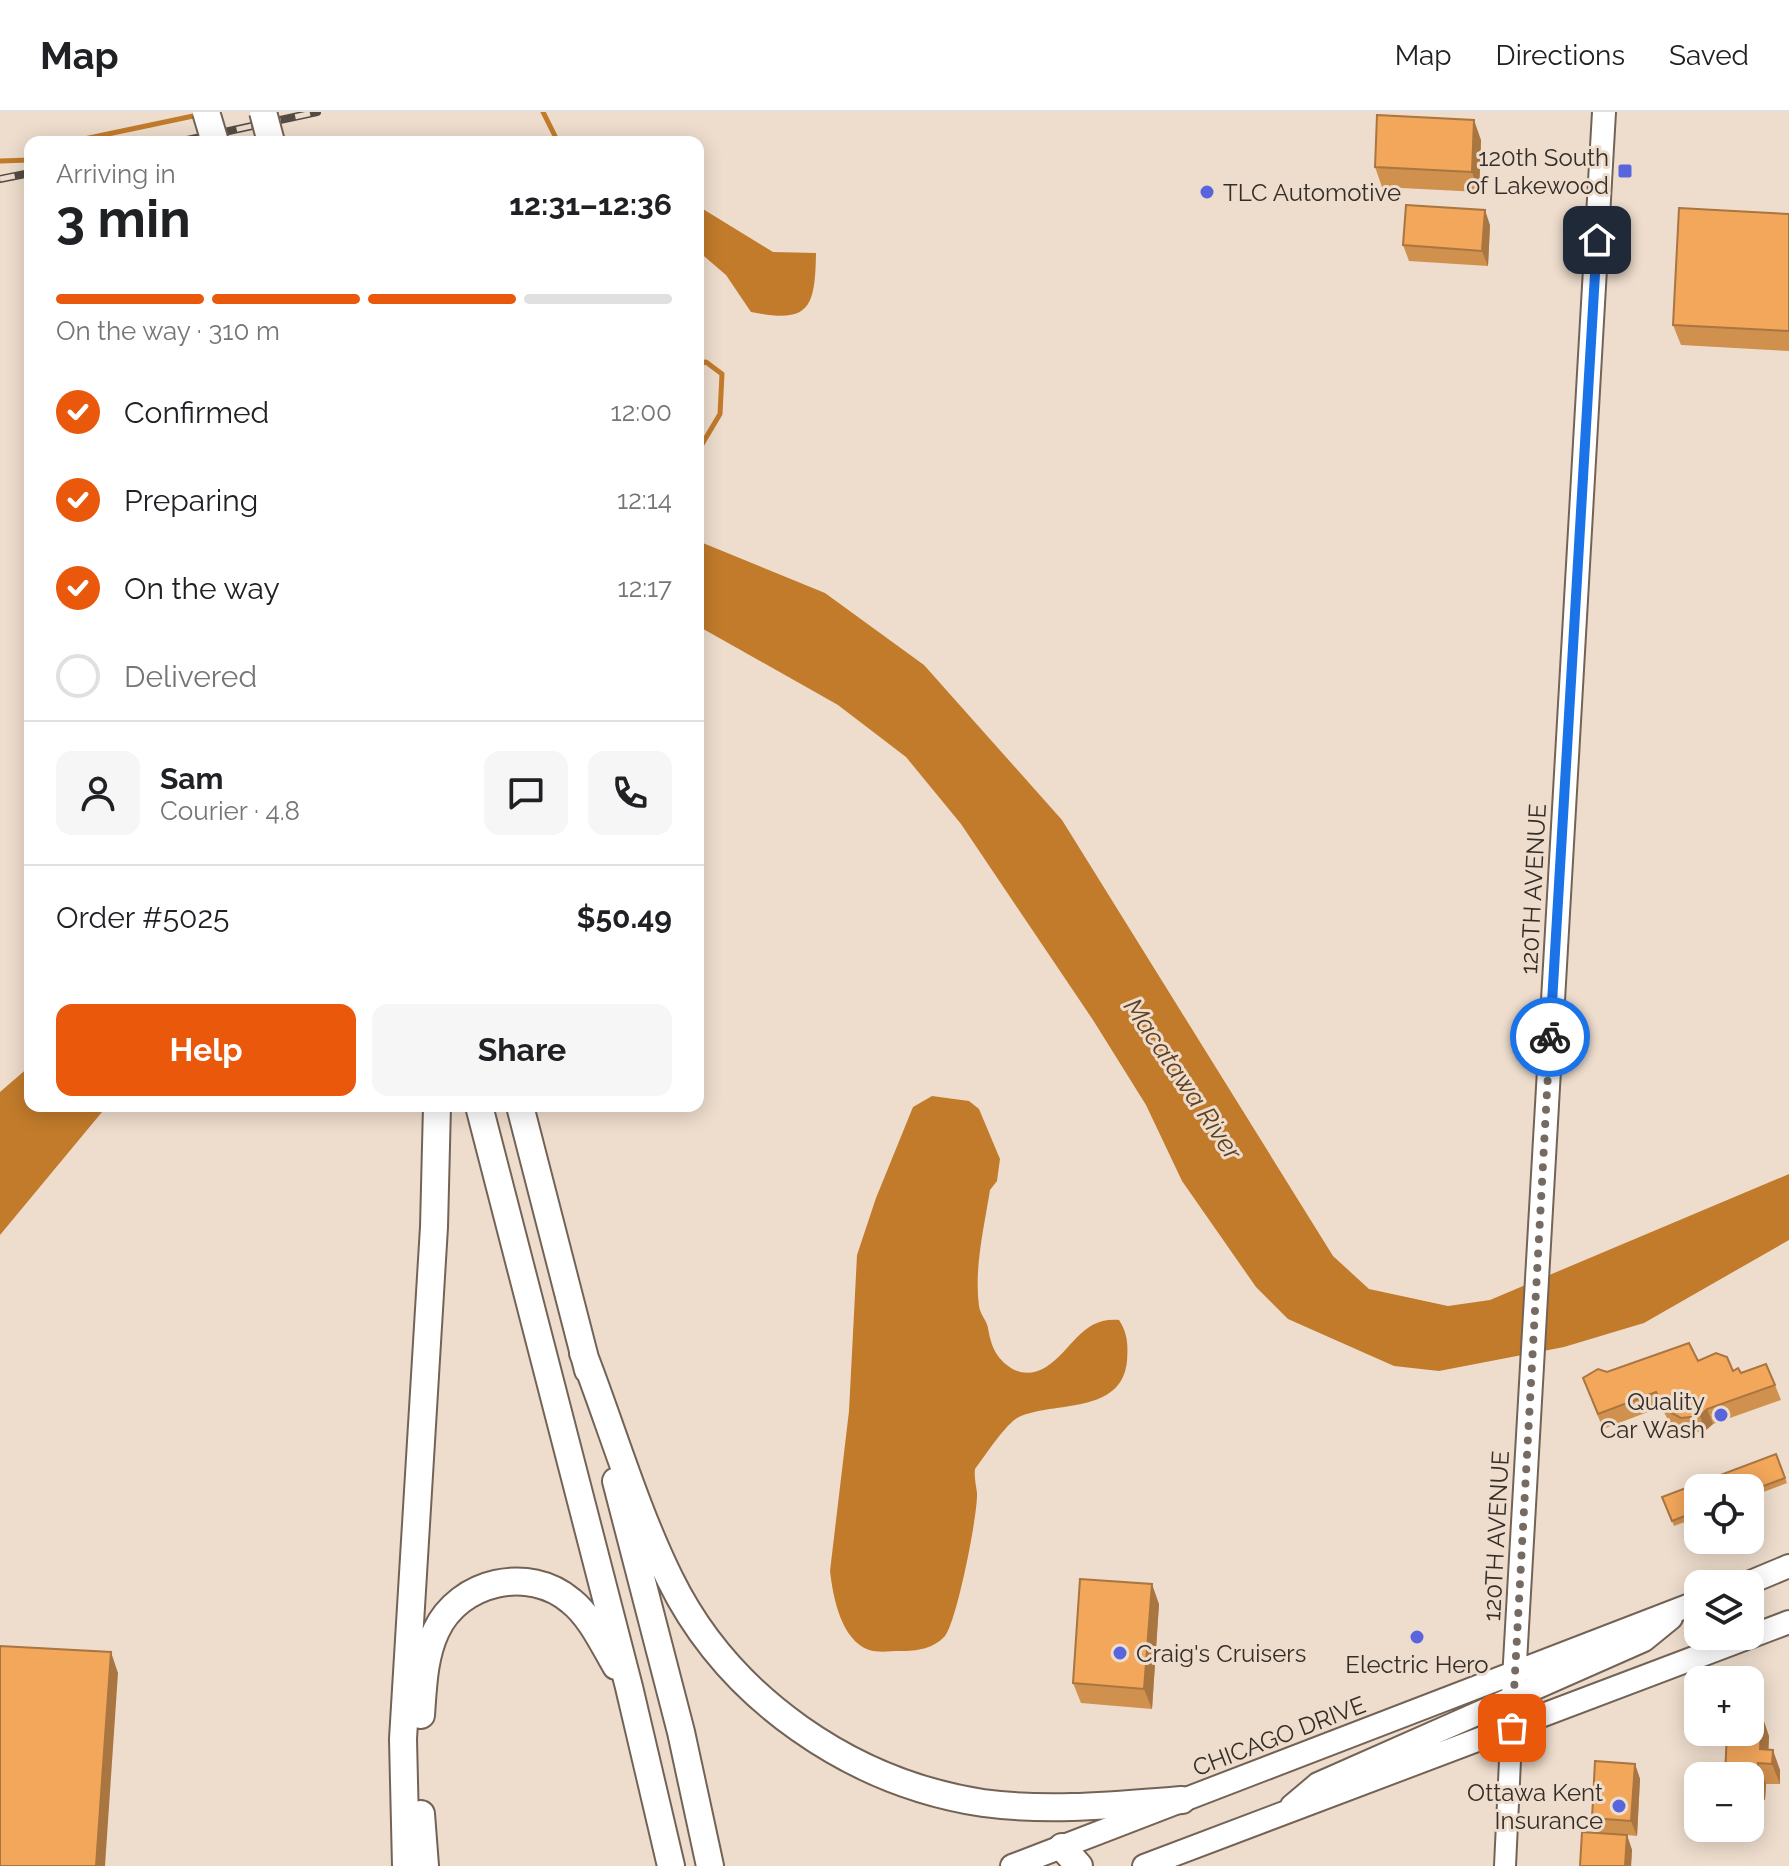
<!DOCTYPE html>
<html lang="en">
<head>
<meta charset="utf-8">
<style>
  body { margin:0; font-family:Raleway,sans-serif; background:#f6f6f6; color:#202124; height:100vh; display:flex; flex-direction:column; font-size:30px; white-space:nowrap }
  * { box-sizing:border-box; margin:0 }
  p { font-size:26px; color:#757577 }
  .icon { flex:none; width:44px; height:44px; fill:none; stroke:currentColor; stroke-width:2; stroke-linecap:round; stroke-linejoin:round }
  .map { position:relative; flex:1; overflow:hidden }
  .sheet { position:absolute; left:24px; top:24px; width:680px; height:976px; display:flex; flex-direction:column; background:#fff; border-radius:16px; box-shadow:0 4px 20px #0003 }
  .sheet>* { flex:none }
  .fabs { position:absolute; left:1684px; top:1362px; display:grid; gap:16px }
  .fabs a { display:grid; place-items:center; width:80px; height:80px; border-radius:16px; background:#fff; box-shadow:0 4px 20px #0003; font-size:40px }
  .pin { position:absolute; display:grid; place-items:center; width:68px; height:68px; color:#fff; margin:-34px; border-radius:16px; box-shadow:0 4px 12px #0006 }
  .courier { position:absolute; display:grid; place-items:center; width:80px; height:80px; margin:-40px; border:6px solid #1a73e8; border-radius:50%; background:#fff; color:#222; box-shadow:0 2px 10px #0007 }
  .headline em { font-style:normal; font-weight:700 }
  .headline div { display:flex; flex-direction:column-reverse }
  .headline { display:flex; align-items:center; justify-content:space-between; height:136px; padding:0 32px }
  h1 { font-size:52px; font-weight:700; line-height:60px }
  .bar { display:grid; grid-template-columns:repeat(4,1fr); gap:12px 8px; align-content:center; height:96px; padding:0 32px }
  .bar i { height:10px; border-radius:6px; background:#e0e0e0 }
  .bar .on { background:#ea580c }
  .bar p { grid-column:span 4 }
  .line { display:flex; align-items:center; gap:20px; padding:0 32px; border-top:2px solid #e0e0e0 }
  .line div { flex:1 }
  .round { display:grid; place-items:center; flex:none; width:84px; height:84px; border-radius:16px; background:#f6f6f6 }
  ol { padding:0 32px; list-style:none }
  li { display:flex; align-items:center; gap:24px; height:88px }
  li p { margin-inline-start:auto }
  li .icon { padding:8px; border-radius:50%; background:#ea580c; color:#fff; stroke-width:4 }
  li:last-child { color:#757577 }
  li i { width:44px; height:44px; border:4px solid #e0e0e0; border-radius:50% }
  .primary-button { display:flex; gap:16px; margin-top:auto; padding:16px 32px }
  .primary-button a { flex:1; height:92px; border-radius:16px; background:#ea580c; color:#fff; font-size:32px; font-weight:700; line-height:92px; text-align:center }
  .primary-button a+a { background:#f6f6f6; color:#202124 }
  header { display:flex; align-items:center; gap:48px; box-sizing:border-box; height:112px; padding:0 40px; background:#fff; border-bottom:2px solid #e0e0e0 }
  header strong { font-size:38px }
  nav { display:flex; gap:44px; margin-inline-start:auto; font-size:28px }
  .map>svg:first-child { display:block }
  .water { fill:#c27b2b }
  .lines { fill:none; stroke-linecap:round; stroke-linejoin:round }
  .stream { stroke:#c27b2b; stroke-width:5 }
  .secondary-casing { stroke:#736356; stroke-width:24 }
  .primary-casing { stroke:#736356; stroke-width:26 }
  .motorway-casing { stroke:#736356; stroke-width:30 }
  .secondary { stroke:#fff; stroke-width:20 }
  .primary { stroke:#fff; stroke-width:22 }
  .motorway { stroke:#fff; stroke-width:26 }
  .rail-casing { stroke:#544c44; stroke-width:8 }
  .rail { stroke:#eeddcd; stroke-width:5; stroke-dasharray:15; stroke-linecap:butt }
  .motorway-bridge-casing { stroke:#736356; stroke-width:30; stroke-linecap:butt }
  .motorway-bridge { stroke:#fff; stroke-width:26 }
  .wall { fill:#d0904e }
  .shaded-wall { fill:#a97540 }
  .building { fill:#f2a75b; stroke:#a97540; stroke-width:2 }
  .done { stroke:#766b62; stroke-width:8; stroke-dasharray:0 14.4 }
  .route { stroke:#1a73e8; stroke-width:10 }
  .poi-dot { fill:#5865dc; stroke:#eeddcd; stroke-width:3 }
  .labels { text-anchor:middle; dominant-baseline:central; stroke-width:6; stroke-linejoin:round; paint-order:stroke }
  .poi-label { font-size:24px; fill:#352e28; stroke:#eeddcd; text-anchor:end }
  .street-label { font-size:24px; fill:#352e28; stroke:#eeddcd }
  .water-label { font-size:26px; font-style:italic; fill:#5f4021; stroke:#eeddcd }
</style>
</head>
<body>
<header>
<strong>Map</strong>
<nav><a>Map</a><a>Directions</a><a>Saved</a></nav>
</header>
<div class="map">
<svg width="1789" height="1754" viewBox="0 0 1789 1754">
  <rect width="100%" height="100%" fill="#eeddcd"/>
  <!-- water -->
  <path class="water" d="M698 94 773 140 816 141C815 196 810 212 751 200L726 163 698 139Z
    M698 429 825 481 924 553 1062 708 1333 1144 1369 1177 1448 1194 1490 1188 1789 1062V1128L1644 1211 1564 1235 1439 1259 1394 1254 1288 1207 1256 1175 1182 1069 1146 993 1093 908 961 712 906 645 838 593 698 514Z
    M30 954V994H107L0 1123V980Z
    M932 984 969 989 979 997 1000 1047 997 1069 990 1078C984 1116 974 1156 979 1194 980 1202 987 1209 988 1216 991 1234 996 1246 1011 1256 1022 1263 1035 1262 1046 1255 1073 1238 1081 1205 1119 1208 1128 1222 1128 1233 1127 1249 1122 1303 1054 1289 1019 1305 1007 1310 984 1345 975 1357 974 1365 976 1373 977 1381 978 1402 957 1509 945 1524 933 1537 917 1539 900 1539 891 1539 878 1541 869 1538 841 1528 833 1485 830 1459L849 1299 857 1143 876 1086 913 995Z"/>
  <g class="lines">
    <!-- stream -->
    <path class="stream" d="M543 0 558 30
      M70 30 198 3
      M0 49 30 48
      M698 252 706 250 722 262 720 302 698 339
      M698 367V384"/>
    <!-- secondary casing -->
    <g class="secondary-casing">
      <path id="secondary" d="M1505 1754 1513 1585"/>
    </g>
    <!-- primary casing -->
    <g class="primary-casing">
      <path id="primary" d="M1746 1472 1789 1454
        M1513 1585 1604 0
        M1292 1694 1318 1672 1644 1528 1671 1506
        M1012 1754 1698 1490
        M1144 1754 1789 1510"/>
    </g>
    <!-- motorway casing -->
    <g class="motorway-casing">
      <path id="motorway" d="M479 994 629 1575 671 1754
        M520 994 588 1258
        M583 1241C612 1316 635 1396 670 1467 729 1587 852 1671 983 1691 1049 1700 1116 1693 1182 1688
        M616 1369 681 1620 710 1754
        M421 1603C423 1575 424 1544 436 1519 459 1469 529 1453 571 1489 591 1505 603 1532 616 1554
        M421 1702 425 1754
        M1062 1735 1079 1754
        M406 1754 403 1627 434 1115 437 994"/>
    </g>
    <!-- secondary -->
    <use href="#secondary" class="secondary"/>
    <!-- primary -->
    <use href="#primary" class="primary"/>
    <!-- motorway -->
    <use href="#motorway" class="motorway"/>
    <!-- rail casing -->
    <g class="rail-casing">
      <path id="rail" d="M178 30 317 0
        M0 67 30 61"/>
    </g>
    <!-- rail -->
    <use href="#rail" class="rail"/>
    <!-- motorway-bridge casing -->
    <g class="motorway-bridge-casing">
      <path id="motorway-bridge" d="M206 0 215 30
        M263 0 271 30"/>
    </g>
    <!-- motorway-bridge -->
    <use href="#motorway-bridge" class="motorway-bridge"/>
  </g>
  <!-- wall -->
  <path class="wall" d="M1481 28 1479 80 1382 75 1375 55Z
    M1789 102V239L1681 233 1673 213Z
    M1490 113 1488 154 1409 149 1403 133Z
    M1698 1249 1775 1273 1781 1288 1713 1312 1705 1319 1686 1322 1671 1313 1661 1295 1603 1317 1583 1266 1607 1260Z
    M1776 1342 1787 1371 1750 1385V1376H1698V1405L1674 1414 1662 1385Z
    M1159 1492 1152 1597 1081 1591 1073 1571Z
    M1769 1624 1768 1638 1780 1658V1672H1766L1765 1688H1750V1664Z
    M1635 1652 1640 1667 1637 1724 1627 1723 1632 1738 1631 1754H1580L1598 1721 1592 1706Z"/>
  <!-- shaded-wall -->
  <path class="shaded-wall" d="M1474 8 1481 28 1479 80 1472 60Z
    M1485 98 1490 113 1488 154 1482 139Z
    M1707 1297 1713 1312 1705 1319 1700 1304Z
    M1152 1472 1159 1492 1152 1597 1144 1577Z
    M111 1540 118 1561 105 1754H96Z
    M1762 1603 1769 1624 1768 1652 1760 1637Z
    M1773 1638 1780 1658V1672L1772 1652Z
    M1758 1651 1766 1672 1765 1688 1758 1668Z
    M1635 1652 1640 1667 1637 1724 1631 1709Z
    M1627 1723 1632 1738 1631 1754H1625Z"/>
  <!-- building -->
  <path class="building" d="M1377 3 1474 8 1472 60 1375 55Z
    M1406 93 1485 98 1482 139 1403 133Z
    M1679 96 1789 102V219L1673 213Z
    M1689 1231 1698 1249 1716 1241 1727 1245 1733 1259 1738 1256 1741 1261 1766 1252 1775 1273 1707 1297 1700 1304 1681 1306 1666 1298 1656 1280 1598 1302 1583 1266 1598 1257 1607 1260Z
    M1776 1342 1785 1366 1750 1379V1376H1698V1399L1672 1409 1662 1385Z
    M1080 1467 1152 1472 1144 1577 1073 1571Z
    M0 1534 111 1540 96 1754H0Z
    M1750 1603H1762L1760 1637 1773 1638 1772 1652 1758 1651V1668H1750V1664H1725L1727 1620H1750Z
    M1595 1649 1635 1652 1631 1709 1592 1706Z
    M1582 1720 1627 1723 1625 1754H1580Z"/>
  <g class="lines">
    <!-- done -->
    <path class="done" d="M1512 1616 1550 925"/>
    <!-- route -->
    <path class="route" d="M1550 925 1597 128"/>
  </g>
  <!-- markers -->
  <g class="poi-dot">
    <rect x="1617" y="51" width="16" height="16" rx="4"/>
    <circle cx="1207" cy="80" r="8"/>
    <circle cx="1721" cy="1303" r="8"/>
    <circle cx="1417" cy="1525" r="8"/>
    <circle cx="1120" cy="1541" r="8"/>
    <circle cx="1619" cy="1694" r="8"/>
  </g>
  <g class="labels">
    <!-- poi labels -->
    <g class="poi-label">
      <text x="1609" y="45">120th South<tspan x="1609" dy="28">of Lakewood</tspan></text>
      <text x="1223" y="80" text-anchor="start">TLC Automotive</text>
      <text x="1705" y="1289">Quality<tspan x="1705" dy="28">Car Wash</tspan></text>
      <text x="1136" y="1541" text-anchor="start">Craig's Cruisers</text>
      <text x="1417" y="1552" text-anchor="middle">Electric Hero</text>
      <text x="1603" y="1680">Ottawa Kent<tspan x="1603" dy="28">Insurance</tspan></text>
    </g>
    <!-- street labels -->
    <g class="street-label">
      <text transform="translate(1533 777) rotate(-87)">120TH AVENUE</text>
      <text transform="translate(1496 1424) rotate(-87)">120TH AVENUE</text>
      <text transform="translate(1279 1624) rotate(-21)">CHICAGO DRIVE</text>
    </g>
    <!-- water labels -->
    <g class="water-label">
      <text transform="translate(1183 967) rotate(56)">Macatawa River</text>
    </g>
  </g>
</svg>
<div class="fabs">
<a><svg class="icon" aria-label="locate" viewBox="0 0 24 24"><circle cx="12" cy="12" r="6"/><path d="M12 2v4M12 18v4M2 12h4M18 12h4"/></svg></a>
<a><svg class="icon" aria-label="layers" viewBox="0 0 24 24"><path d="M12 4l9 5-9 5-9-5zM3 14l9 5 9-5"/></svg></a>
<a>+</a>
<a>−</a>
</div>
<div class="pin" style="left:1512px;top:1616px;background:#ea580c"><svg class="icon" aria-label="bag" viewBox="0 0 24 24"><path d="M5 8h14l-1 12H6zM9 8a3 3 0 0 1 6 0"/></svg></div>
<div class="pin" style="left:1597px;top:128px;background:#1f2937"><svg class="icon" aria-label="home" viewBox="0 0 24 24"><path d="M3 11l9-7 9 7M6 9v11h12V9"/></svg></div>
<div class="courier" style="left:1550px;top:925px"><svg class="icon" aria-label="bike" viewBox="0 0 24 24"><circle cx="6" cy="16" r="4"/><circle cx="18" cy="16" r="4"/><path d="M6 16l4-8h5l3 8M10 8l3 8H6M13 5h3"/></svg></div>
<section class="sheet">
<div class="headline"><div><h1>3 min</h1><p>Arriving in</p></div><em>12:31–12:36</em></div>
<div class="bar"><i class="on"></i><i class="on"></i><i class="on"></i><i></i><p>On the way · 310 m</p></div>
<ol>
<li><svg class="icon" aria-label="check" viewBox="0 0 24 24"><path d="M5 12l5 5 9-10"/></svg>Confirmed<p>12:00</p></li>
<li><svg class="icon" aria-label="check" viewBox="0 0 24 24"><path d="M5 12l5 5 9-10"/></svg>Preparing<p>12:14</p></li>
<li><svg class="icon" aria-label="check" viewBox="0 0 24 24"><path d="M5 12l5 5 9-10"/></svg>On the way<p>12:17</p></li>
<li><i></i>Delivered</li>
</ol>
<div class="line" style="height:144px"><a class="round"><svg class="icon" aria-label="person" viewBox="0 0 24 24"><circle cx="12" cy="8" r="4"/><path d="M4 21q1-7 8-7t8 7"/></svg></a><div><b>Sam</b><p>Courier · 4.8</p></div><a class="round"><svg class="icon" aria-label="chat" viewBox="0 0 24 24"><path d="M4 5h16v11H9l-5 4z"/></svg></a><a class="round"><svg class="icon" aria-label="phone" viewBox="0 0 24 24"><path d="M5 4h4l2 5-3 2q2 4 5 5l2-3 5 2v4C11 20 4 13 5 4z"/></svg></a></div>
<div class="line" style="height:104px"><div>Order #5025</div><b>$50.49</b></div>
<div class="primary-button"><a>Help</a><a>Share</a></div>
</section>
</div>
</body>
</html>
